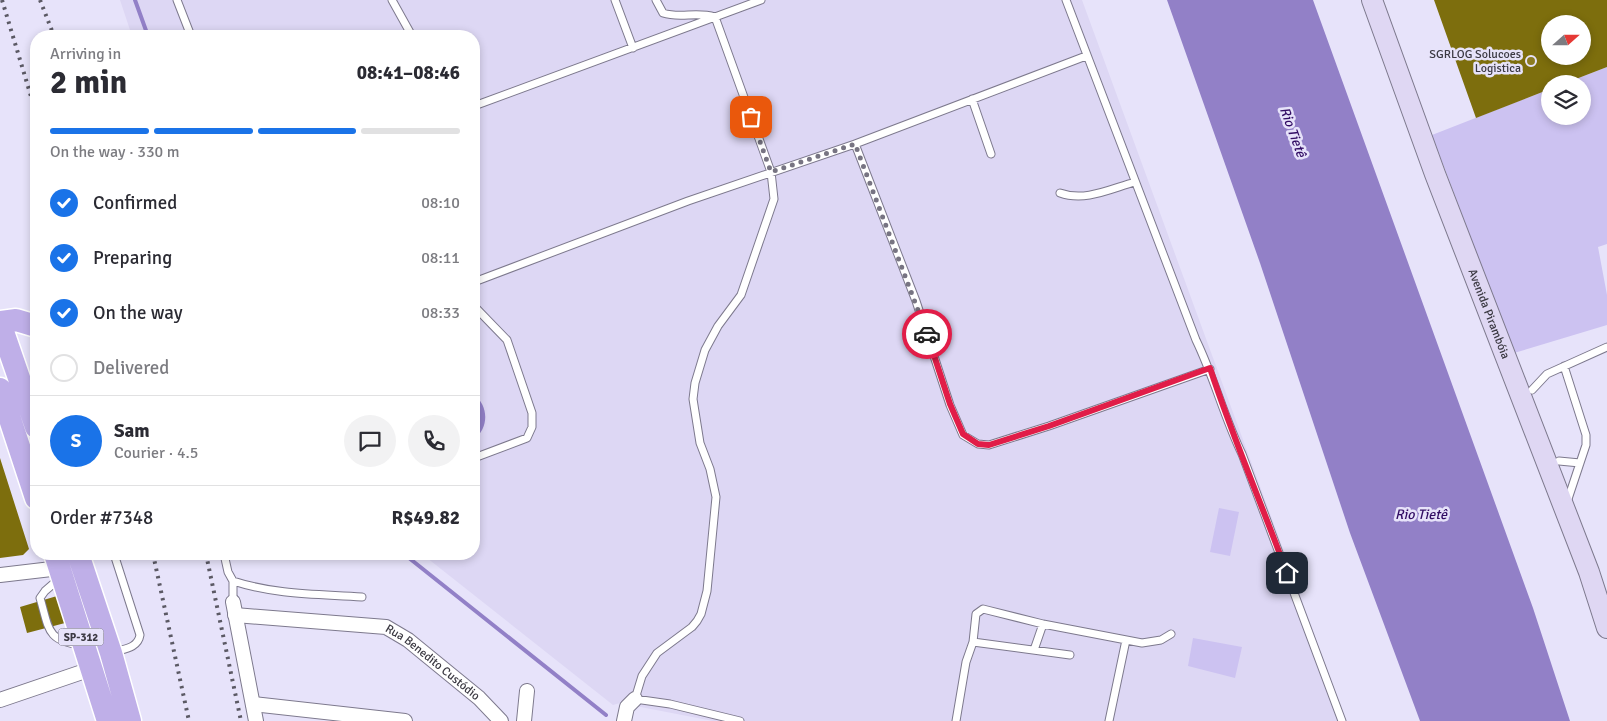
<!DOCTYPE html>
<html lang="en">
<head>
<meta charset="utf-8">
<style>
  body { margin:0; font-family:Signika,sans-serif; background:#f2f2f3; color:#2b2b33; height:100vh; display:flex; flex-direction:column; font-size:19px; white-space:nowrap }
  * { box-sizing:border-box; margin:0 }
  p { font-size:16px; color:#7c7c81 }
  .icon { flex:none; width:28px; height:28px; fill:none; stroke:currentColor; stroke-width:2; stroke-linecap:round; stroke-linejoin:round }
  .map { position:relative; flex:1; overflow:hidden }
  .side { position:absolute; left:30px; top:30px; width:450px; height:530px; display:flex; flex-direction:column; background:#fff; border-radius:20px; box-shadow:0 2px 8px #0003 }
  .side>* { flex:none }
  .needle { width:32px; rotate:69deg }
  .fabs { position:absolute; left:1541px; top:15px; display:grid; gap:10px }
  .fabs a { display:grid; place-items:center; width:50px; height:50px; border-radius:50%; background:#fff; box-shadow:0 2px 8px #0003; font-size:25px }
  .pin { position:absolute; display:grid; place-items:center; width:42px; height:42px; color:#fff; margin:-21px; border-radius:10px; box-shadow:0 2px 8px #0006 }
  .courier { position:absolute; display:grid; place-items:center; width:50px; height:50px; margin:-25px; border:4px solid #e11d48; border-radius:50%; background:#fff; color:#222; box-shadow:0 1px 6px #0007 }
  .overview em { font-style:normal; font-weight:700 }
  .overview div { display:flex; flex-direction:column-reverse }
  .overview { display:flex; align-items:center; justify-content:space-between; height:85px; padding:0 20px }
  h1 { font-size:32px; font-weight:700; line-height:38px }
  .bar { display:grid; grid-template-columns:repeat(4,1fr); gap:8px 5px; align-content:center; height:60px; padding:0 20px }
  .bar i { height:6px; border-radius:4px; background:#e1e1e2 }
  .bar .current { background:#1a73e8 }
  .bar p { grid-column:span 4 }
  .line { display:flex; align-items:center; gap:12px; padding:0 20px; border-top:1px solid #e1e1e2 }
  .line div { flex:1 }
  .round { display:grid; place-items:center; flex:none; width:52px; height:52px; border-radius:26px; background:#f2f2f3 }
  ol { padding:0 20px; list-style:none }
  li { display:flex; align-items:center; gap:15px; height:55px }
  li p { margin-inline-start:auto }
  li .icon { padding:5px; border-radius:50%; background:#1a73e8; color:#fff; stroke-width:4 }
  li:last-child { color:#7c7c81 }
  li i { width:28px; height:28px; border:2px solid #e1e1e2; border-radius:50% }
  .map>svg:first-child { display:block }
  .built { fill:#ddd7f4 }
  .green { fill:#ccc2f1 }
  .water { fill:#9280c7 }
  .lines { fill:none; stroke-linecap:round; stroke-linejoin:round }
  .stream { stroke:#9280c7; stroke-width:4 }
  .building { fill:#7d6e0d; fill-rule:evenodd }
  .service-casing { stroke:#7d798d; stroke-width:9 }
  .minor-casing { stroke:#7d798d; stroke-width:16 }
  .secondary-casing { stroke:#7d798d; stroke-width:22 }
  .primary-casing { stroke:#fff; stroke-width:25 }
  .service { stroke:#fff; stroke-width:7 }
  .minor { stroke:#fff; stroke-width:14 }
  .secondary { stroke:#dfd7f3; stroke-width:20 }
  .primary { stroke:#bfafe8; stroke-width:22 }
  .rail { stroke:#5b5964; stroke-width:4; stroke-dasharray:2.5 5; stroke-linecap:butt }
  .done { stroke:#777482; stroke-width:5; stroke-dasharray:0 9 }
  .route { stroke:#e11d48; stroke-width:6 }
  .poi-dot { fill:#8c7c22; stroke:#e7e3fa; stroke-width:2 }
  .labels { text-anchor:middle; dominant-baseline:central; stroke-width:5; stroke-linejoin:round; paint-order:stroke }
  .shield { fill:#e7e3fa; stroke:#6f6c79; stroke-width:1 }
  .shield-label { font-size:11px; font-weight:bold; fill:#3b3942 }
  .poi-label { font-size:12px; fill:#3b3942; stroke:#e7e3fa; text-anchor:end }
  .street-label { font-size:12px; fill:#3b3942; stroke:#e7e3fa }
  .water-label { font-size:14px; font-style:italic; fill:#320d64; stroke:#e7e3fa }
</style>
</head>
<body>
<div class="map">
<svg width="1607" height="721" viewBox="0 0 1607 721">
  <rect width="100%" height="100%" fill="#e7e3fa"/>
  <!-- built -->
  <path class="built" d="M120 0H1082L1346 721H713L620 703 613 705 422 554H474V36H132Z"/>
  <!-- green -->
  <path class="green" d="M1607 67V244L1598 247 1607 295V325L1514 353 1432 135 1550 89V116H1582V84H1563Z
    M1219 508 1239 512 1230 556 1210 552Z
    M1193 638 1242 647 1235 678 1188 666Z"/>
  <!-- water -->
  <path class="water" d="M1167 0H1313L1533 608 1570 721H1420L1350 533 1260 263Z
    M474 394C489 407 489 427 474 440Z"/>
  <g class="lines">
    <!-- stream -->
    <path class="stream" d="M135 0 148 36
      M404 554 606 715"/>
  </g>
  <!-- building -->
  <path class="building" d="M1434 0H1607V67L1563 84H1550V89L1476 118ZM1550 24H1582V56H1550Z
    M0 458 29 549 23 555 0 558Z
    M57 596 65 623 27 633 20 607Z"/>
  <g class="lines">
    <!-- service casing -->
    <g class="service-casing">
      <path id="service" d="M177 0 191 36
        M392 0 412 36
        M615 0 633 48
        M656 0 663 13C681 19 695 11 715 17L771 172 774 199 741 295 718 326 705 350 695 383 693 399 700 443 710 469 716 497 707 591 701 614 697 621 692 627 657 653 642 676 635 699 670 704 740 721
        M1066 0 1196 340C1214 377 1224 417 1242 454L1342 721
        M972 99 991 154
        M474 106 761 0
        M855 144 916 301 950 405 963 435 978 444 989 445 1049 426 1210 369
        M1060 193C1085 202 1110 189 1135 182
        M474 282 688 201 855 144 1086 56
        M474 306 507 340 532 413V427L527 438 474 458
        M1564 366 1586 435V445L1567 502
        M1532 390 1547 374 1607 347
        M1559 461 1580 463
        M224 554 228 572 233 581C276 595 317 594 362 597
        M60 578 45 591 40 598C49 628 46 641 81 645
        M233 602V581
        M973 642 976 614 983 609 1043 624 1142 643 1161 640 1171 634
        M1034 650 1043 624
        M114 652C124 649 138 648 140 635L114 554
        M956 721 966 662 973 642 1070 655
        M1109 721 1126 640"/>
    </g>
    <!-- minor casing -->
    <g class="minor-casing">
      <g id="minor">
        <path d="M0 575 60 568"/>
        <path d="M233 602 256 721"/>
        <path id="s1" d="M235 615 386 627 408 640 479 698 501 721"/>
        <path d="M0 700 91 669"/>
        <path d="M253 704 405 721"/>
        <path d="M524 721 527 691"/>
        <path d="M624 721 627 707 635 699"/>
      </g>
    </g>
    <!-- secondary casing -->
    <g class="secondary-casing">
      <g id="secondary">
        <path id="s2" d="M1372 0 1435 174 1589 572 1607 628"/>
      </g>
    </g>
    <!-- primary casing -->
    <g class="primary-casing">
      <path id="primary" d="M0 322 16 320 36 326
        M0 323 36 427
        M0 389 36 498
        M55 554 108 721
        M78 554 111 653 130 721"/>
    </g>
    <!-- service -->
    <use href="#service" class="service"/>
    <!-- minor -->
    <use href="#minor" class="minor"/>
    <!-- secondary -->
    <use href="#secondary" class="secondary"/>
    <!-- primary -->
    <use href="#primary" class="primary"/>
    <!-- rail -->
    <path class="rail" d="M2 0 36 113
      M40 0 54 36
      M153 554 189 721
      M206 554 241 721"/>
  </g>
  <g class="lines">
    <!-- done -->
    <path class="done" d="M751 117 771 172 855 144 927 334"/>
    <!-- route -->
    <path class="route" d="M927 334 950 404 963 434 978 444 989 445 1049 426 1210 368C1233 438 1262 505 1287 573"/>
  </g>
  <!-- markers -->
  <circle class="poi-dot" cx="1531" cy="61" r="5"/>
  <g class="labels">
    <!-- shield labels -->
    <rect class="shield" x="58.5" y="628.5" width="45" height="17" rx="4"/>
    <g class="shield-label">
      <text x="81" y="637">SP-312</text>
    </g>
    <!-- poi labels -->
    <g class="poi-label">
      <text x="1521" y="54">SGRLOG Solucoes<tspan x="1521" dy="14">Logistica</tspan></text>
    </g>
    <!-- street labels -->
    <g class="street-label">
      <text stroke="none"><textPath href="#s2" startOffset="335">Avenida Pirambóia</textPath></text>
      <text stroke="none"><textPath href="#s1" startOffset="210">Rua Benedito Custódio</textPath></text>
    </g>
    <!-- water labels -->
    <g class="water-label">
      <text transform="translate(1293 132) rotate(70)">Rio Tietê</text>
      <text x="1421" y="514">Rio Tietê</text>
    </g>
  </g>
</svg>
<div class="fabs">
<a><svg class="needle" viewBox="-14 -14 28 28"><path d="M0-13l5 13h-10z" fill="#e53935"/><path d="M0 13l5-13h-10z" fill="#7c7c81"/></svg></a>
<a><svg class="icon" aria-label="layers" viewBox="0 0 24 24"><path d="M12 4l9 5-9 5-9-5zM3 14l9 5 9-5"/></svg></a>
</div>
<div class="pin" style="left:751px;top:117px;background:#ea580c"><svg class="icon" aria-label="bag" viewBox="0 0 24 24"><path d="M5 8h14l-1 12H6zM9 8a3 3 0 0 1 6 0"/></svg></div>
<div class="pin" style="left:1287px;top:573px;background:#1f2937"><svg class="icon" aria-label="home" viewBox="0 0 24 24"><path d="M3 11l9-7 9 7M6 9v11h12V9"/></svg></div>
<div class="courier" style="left:927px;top:334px"><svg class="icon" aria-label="car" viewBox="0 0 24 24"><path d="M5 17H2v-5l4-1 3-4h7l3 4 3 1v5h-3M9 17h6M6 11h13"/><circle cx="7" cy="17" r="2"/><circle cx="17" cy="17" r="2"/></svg></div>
<section class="side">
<div class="overview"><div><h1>2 min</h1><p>Arriving in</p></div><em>08:41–08:46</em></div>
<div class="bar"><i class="current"></i><i class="current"></i><i class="current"></i><i></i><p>On the way · 330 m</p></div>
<ol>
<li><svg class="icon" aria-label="check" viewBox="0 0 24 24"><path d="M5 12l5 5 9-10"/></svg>Confirmed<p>08:10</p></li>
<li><svg class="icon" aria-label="check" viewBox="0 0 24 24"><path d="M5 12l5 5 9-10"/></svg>Preparing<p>08:11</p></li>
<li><svg class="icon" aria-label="check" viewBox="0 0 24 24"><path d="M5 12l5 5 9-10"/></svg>On the way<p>08:33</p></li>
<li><i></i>Delivered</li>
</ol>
<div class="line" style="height:90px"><b class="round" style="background:#1a73e8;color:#fff">S</b><div><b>Sam</b><p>Courier · 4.5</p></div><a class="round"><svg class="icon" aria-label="chat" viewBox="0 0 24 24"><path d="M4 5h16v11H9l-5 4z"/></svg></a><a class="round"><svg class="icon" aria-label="phone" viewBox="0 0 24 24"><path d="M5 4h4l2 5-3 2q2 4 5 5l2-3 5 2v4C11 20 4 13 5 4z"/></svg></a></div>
<div class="line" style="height:65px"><div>Order #7348</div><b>R$49.82</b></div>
</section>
</div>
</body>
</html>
